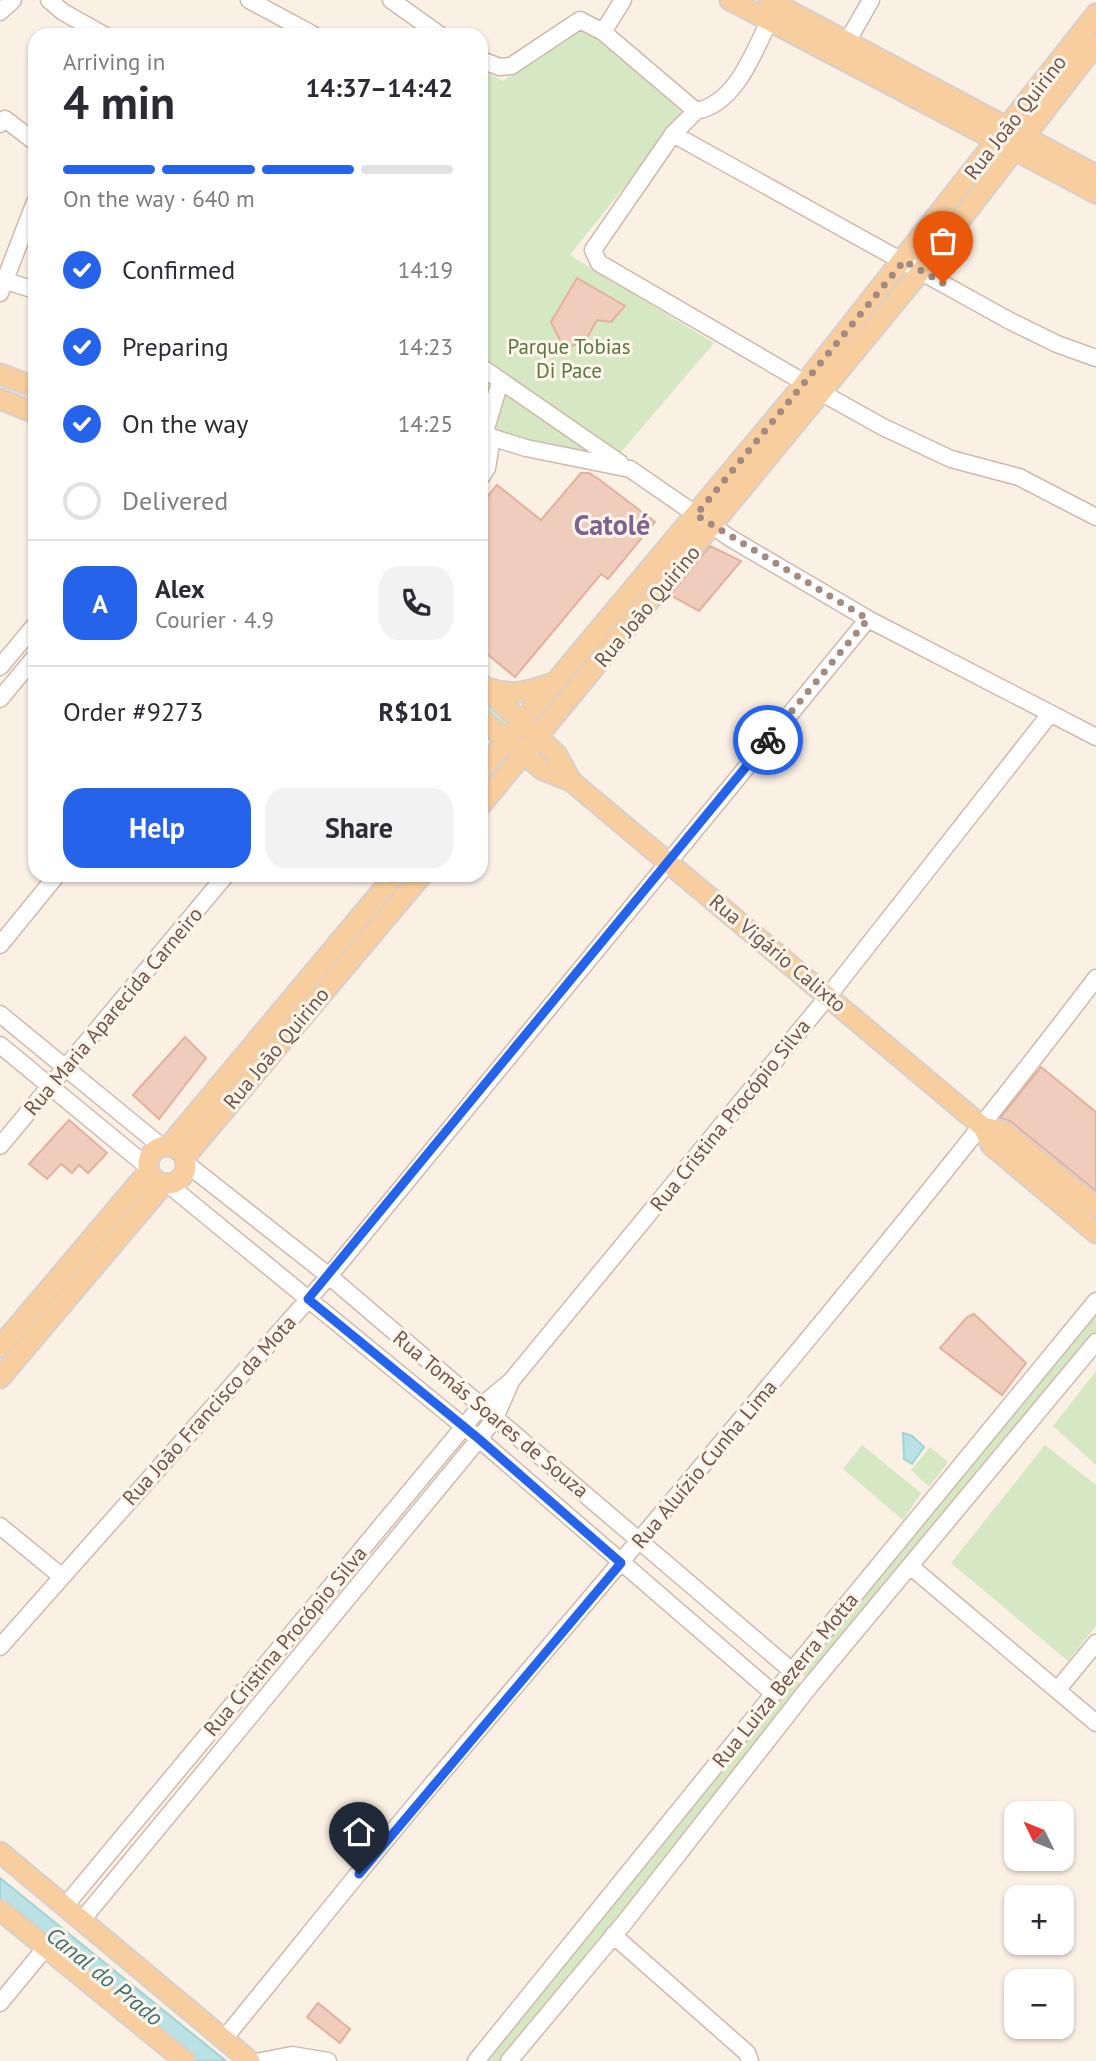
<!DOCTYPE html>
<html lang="en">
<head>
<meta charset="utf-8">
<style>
  body { margin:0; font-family:"PT Sans",sans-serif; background:#f2f2f3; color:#2b2b33; height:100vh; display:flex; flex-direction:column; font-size:26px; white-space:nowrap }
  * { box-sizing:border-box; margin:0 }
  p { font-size:23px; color:#7c7c81 }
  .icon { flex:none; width:38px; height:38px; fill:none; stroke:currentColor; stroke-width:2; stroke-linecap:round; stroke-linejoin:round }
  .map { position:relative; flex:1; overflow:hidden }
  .side { position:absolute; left:28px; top:28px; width:460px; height:854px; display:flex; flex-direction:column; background:#fff; border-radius:21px; box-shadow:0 2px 5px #0004 }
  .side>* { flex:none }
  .needle { width:46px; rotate:313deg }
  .controls { position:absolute; left:1004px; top:1801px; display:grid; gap:14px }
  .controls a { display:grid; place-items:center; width:70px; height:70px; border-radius:14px; background:#fff; box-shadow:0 2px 5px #0004; font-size:35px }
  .pin { position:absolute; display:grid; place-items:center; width:60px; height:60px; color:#fff; margin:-72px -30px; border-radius:50% 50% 50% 0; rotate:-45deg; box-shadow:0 0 7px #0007 }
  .pin .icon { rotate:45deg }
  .courier { position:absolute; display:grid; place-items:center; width:70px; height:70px; margin:-35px; border:5px solid #2563eb; border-radius:50%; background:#fff; color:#222; box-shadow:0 2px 9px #0007 }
  .overview em { font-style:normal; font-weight:600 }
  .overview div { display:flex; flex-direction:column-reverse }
  .overview { display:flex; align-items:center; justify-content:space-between; height:119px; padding:0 35px }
  h1 { font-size:46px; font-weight:600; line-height:52px }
  .bar { display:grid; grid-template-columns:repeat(4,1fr); gap:10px 7px; align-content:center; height:84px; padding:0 35px }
  .bar i { height:9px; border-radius:5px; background:#e1e1e2 }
  .bar .current { background:#2563eb }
  .bar p { grid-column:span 4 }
  .line { display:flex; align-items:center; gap:18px; padding:0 35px; border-top:2px solid #e1e1e2 }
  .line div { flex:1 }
  .round { display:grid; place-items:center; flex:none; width:74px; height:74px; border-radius:21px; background:#f2f2f3 }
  ol { padding:0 35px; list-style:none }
  li { display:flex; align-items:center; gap:21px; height:77px }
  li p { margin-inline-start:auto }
  li .icon { padding:7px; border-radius:50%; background:#2563eb; color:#fff; stroke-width:4 }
  li:last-child { color:#7c7c81 }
  li i { width:38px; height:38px; border:4px solid #e1e1e2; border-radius:50% }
  .button { display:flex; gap:14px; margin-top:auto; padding:14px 35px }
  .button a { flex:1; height:80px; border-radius:21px; background:#2563eb; color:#fff; font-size:28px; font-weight:600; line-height:80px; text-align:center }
  .button a+a { background:#f2f2f3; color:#2b2b33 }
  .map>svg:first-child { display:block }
  .green { fill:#d6e8c3 }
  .water { fill:#bae2e4; stroke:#a0d2d6; stroke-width:2 }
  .building { fill:#f0ccbd; stroke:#e2b19e; stroke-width:2 }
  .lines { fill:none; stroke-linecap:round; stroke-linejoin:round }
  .minor-casing { stroke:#cfb9ae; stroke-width:19 }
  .major-casing { stroke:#d8cfcd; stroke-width:23 }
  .minor { stroke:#fff; stroke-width:16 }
  .major { stroke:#f8ce9f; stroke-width:19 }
  .done { stroke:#a38b81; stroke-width:7; stroke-dasharray:0 12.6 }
  .route { stroke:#2563eb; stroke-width:9 }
  .labels { text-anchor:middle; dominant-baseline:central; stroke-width:6; stroke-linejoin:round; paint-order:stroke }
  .street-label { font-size:21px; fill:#73554b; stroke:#fef5eb }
  .park-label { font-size:21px; fill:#587843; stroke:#fef5eb }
  .water-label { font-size:23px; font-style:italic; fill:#407478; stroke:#fef5eb }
  .district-label { font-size:28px; font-weight:bold; fill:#7c638f; stroke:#fef5eb }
</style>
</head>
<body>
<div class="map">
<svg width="1096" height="2061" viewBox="0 0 1096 2061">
  <rect width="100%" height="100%" fill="#fbf0e4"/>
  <!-- green -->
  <path class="green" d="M581 28 601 35 689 111 668 132 570 255 714 343 617 457 536 442 481 424V69L503 81Z
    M481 691 520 722 506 737 481 716Z
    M1096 1308V1336L810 1681 798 1670Z
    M1096 1371V1465L1053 1426Z
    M862 1445 921 1493 903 1520 843 1469Z
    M1045 1445 1096 1485V1626L1068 1661 951 1563Z
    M930 1447 948 1462 929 1487 911 1470Z
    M791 1677 805 1686 503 2061H480Z"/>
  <!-- water -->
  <path class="water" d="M903 1433 912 1436 924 1447 912 1464 904 1459Z
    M0 1878 226 2061H194L0 1902Z"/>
  <!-- building -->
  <path class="building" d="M577 278 625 306 611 322 597 320 587 338 565 350 551 322Z
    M581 473H589L600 480 655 522 608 579 601 574 515 677 481 649V504L497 485 541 520Z
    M710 546 741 561 699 611 670 595Z
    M185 1037 206 1058 159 1119 133 1095Z
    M1041 1067 1096 1112V1191L1010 1121 1000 1118Z
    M69 1120 107 1153 88 1173 79 1165 72 1173 61 1164 47 1179 29 1164Z
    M974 1314 1026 1363 1002 1395 940 1348 967 1317Z
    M318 2003 350 2029 340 2043 307 2017Z"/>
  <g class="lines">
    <!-- minor casing -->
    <g class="minor-casing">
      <path id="minor" d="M49 0 63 12 104 35
        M249 0 314 35
        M391 0 440 35
        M0 12 13 0
        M603 32 696 111 673 134 593 250 599 263 805 383
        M847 42 871 0
        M481 60 500 67 511 66 580 20 603 32 623 0
        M696 111C739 103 756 45 774 11
        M0 124 5 119 35 142
        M673 134 1010 321 1057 344 1096 358
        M6 281 35 290
        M0 293 35 202
        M481 367 620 463
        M822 393 883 427 951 459 1019 477 1096 517
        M481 434 526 448 630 469 730 538 868 619 1096 737
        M484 435 500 382
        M481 477 487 468 492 437
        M0 667 35 625
        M0 699 35 657
        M0 945 57 875
        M0 1014 162 1147
        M0 1045 148 1167
        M0 1146 226 875
        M187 1164 329 1276 792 1671
        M169 1185 479 1439 773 1693
        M0 1526 61 1576
        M910 1566 1096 1723
        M0 1647 329 1276 868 619
        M1058 1689 1096 1643
        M65 1906 481 1406 511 1381 829 995 1050 714
        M82 1920 479 1439 495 1418 510 1384
        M613 1935 747 2053 750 2061
        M0 2003 47 1946
        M223 2040C292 1956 359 1871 429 1788 655 1521 884 1257 1096 978
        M261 2061 292 2055 328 2061
        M476 2061 792 1671 1096 1301
        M509 2061 625 1922 810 1686 1096 1342"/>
    </g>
    <!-- major casing -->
    <g class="major-casing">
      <path id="major" d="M730 0 1096 193
        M769 0 1096 175
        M0 374 35 387
        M0 399 35 413
        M481 684 557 755 571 781
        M488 688C514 697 530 691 556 682
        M481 719 543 770 571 781 983 1127 991 1145 1096 1233
        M481 771 805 383 1096 14
        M481 805 921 271 1096 44
        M983 1127 1002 1131 1096 1207
        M148 1165a19 19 0 1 1 38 0a19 19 0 1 1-38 0Z
        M169 1146 395 875
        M185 1157 422 875
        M0 1347 148 1172
        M0 1378 163 1185
        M0 1852 250 2061
        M0 1910 185 2061"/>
    </g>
    <!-- minor -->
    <use href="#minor" class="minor"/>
    <!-- major -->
    <use href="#major" class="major"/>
  </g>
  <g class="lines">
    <!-- done -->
    <path class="done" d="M768 740 868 619 696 515 904 261 943 283"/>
    <!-- route -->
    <path class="route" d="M359 1874 621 1563 479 1439 308 1299 768 740"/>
  </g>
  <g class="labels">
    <!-- street labels -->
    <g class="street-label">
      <text transform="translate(1015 117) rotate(-52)">Rua João Quirino</text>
      <text transform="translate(647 606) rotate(-50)">Rua João Quirino</text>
      <text transform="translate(778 953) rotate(40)">Rua Vigário Calixto</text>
      <text transform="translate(113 1011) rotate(-50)">Rua Maria Aparecida Carneiro</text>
      <text transform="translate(276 1048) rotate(-50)">Rua João Quirino</text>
      <text transform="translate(730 1115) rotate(-51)">Rua Cristina Procópio Silva</text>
      <text transform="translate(209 1410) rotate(-48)">Rua João Francisco da Mota</text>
      <text transform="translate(491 1414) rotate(40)">Rua Tomás Soares de Souza</text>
      <text transform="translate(704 1464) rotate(-50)">Rua Aluízio Cunha Lima</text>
      <text transform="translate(285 1641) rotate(-50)">Rua Cristina Procópio Silva</text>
      <text transform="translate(785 1680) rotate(-51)">Rua Luiza Bezerra Motta</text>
    </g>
    <!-- park labels -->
    <g class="park-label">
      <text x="569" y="346">Parque Tobias<tspan x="569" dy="24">Di Pace</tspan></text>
    </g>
    <!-- water labels -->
    <g class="water-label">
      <text transform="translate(105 1976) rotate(39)">Canal do Prado</text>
    </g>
    <!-- district labels -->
    <g class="district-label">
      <text x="612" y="524">Catolé</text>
    </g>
  </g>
</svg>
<div class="controls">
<a><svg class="needle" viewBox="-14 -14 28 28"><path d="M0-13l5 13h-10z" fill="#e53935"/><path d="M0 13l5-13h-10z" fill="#7c7c81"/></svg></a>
<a>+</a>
<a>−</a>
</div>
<div class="pin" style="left:943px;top:283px;background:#ea580c"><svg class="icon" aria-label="bag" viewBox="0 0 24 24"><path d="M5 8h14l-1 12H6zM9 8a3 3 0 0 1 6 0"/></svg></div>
<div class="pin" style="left:359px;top:1874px;background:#1f2937"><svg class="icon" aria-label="home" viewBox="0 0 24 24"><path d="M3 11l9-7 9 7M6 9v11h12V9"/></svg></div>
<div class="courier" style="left:768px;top:740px"><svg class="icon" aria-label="bike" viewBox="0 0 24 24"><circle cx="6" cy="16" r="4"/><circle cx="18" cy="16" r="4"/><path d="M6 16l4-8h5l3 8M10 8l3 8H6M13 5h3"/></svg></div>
<section class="side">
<div class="overview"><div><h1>4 min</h1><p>Arriving in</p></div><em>14:37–14:42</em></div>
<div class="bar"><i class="current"></i><i class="current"></i><i class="current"></i><i></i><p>On the way · 640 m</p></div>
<ol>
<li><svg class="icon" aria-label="check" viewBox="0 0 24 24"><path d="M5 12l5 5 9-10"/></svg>Confirmed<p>14:19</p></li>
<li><svg class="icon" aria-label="check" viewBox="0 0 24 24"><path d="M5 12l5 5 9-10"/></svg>Preparing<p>14:23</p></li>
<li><svg class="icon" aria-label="check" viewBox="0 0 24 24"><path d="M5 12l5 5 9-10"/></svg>On the way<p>14:25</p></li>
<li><i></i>Delivered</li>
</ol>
<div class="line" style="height:126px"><b class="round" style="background:#2563eb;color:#fff">A</b><div><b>Alex</b><p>Courier · 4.9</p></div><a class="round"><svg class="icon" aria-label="phone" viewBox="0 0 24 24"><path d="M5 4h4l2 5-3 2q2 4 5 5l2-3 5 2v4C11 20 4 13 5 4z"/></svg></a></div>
<div class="line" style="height:91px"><div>Order #9273</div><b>R$101</b></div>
<div class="button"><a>Help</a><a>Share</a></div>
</section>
</div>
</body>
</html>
